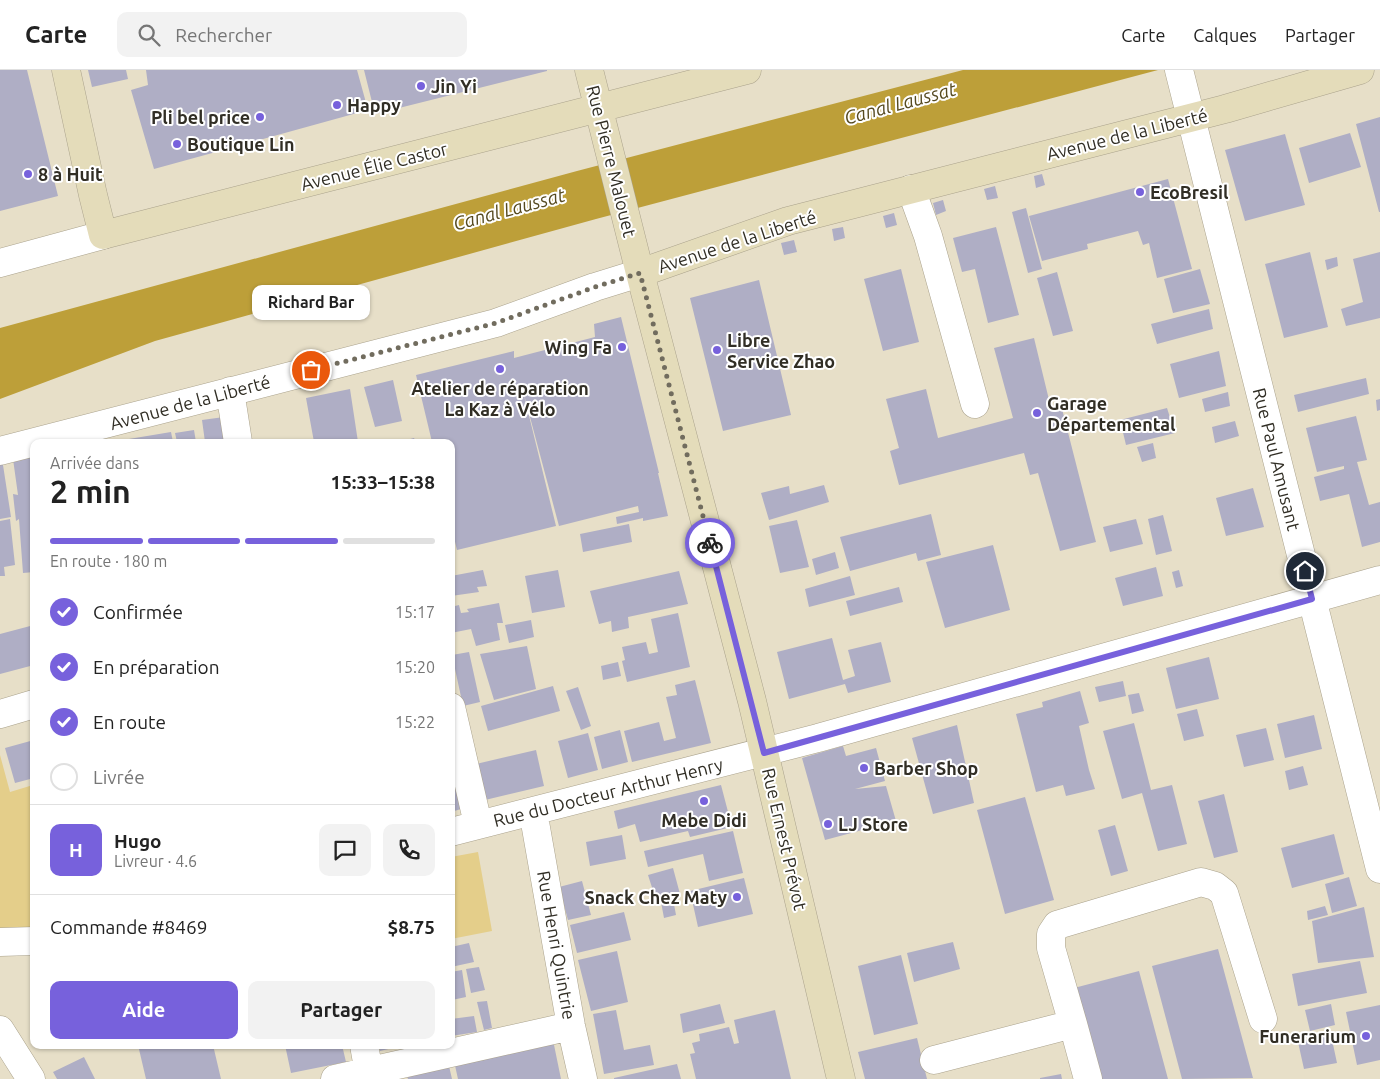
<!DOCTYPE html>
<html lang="fr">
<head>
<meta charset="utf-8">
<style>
  body { margin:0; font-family:Ubuntu,sans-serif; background:#f2f2f2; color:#222; height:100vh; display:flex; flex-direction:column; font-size:19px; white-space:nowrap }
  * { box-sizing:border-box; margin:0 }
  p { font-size:16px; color:#767676 }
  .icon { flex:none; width:28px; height:28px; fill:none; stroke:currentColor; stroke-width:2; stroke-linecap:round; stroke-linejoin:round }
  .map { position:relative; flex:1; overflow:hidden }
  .details { position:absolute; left:30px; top:369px; width:425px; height:610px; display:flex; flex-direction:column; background:#fff; border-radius:10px; box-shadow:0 1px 4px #0004 }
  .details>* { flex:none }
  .pin { position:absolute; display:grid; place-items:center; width:42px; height:42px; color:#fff; margin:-21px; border:2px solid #fff; border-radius:50%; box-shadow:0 1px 5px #0007 }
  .courier { position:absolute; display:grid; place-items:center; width:50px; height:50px; margin:-25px; border:4px solid #7761dc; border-radius:50%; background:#fff; color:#222; box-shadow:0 1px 6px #0007 }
  .bubble { position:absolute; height:35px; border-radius:10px; background:#fff; box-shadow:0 1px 4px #0004; font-size:16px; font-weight:600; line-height:35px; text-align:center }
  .headline em { font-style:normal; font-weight:600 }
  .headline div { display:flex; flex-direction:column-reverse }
  .headline { display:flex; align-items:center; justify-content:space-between; height:85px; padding:0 20px }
  h1 { font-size:32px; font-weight:600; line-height:38px }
  .bar { display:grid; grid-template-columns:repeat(4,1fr); gap:8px 5px; align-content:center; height:60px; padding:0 20px }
  .bar i { height:6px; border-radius:4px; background:#e0e0e0 }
  .bar .current { background:#7761dc }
  .bar p { grid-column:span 4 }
  .line { display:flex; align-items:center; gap:12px; padding:0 20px; border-top:1px solid #e0e0e0 }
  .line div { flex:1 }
  .round { display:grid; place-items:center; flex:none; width:52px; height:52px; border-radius:10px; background:#f2f2f2 }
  ol { padding:0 20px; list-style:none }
  li { display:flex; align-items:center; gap:15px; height:55px }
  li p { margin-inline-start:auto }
  li .icon { padding:5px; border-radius:50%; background:#7761dc; color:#fff; stroke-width:4 }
  li:last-child { color:#767676 }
  li i { width:28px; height:28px; border:2px solid #e0e0e0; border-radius:50% }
  .cta { display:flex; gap:10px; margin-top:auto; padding:10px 20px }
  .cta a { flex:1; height:58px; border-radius:10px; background:#7761dc; color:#fff; font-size:20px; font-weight:600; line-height:58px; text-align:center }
  .cta a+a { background:#f2f2f2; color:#222 }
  header { display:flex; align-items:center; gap:30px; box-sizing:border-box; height:70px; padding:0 25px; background:#fff; border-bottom:1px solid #e0e0e0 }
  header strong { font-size:24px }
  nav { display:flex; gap:28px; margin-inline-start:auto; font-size:18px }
  .search { width:350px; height:45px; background:#f2f2f2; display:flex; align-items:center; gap:12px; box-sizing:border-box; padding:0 18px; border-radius:10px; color:#767676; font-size:19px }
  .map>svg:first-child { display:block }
  .green { fill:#e4ce8a }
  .water { fill:#bd9f39 }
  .building { fill:#afaec5 }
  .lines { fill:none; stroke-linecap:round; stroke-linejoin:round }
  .street-casing { stroke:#aaa28c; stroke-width:29 }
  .secondary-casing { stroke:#aaa28c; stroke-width:29 }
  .street { stroke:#fff; stroke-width:28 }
  .secondary { stroke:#e4dcba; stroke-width:28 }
  .done { stroke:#716c5e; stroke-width:5; stroke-dasharray:0 9 }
  .route { stroke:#7761dc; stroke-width:6 }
  .poi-dot { fill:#7761dc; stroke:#fff; stroke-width:2 }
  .labels { text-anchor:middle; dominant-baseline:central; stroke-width:4; stroke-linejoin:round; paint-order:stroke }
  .poi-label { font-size:18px; font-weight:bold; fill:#312e25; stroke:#fff; text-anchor:start }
  .street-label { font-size:18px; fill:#312e25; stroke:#fff }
  .water-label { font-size:19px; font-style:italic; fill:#564a20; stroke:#fff }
</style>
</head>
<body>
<header>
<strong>Carte</strong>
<div class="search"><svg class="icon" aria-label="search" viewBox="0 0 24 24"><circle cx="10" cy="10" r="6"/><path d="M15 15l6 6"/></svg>Rechercher</div>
<nav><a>Carte</a><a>Calques</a><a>Partager</a></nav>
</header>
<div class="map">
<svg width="1380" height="1009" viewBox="0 0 1380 1009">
  <rect width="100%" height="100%" fill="#e7dfc8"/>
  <!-- green -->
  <path class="green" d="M0 685 10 722 33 715 34 721V860L0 858Z
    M478 782 492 861 451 869V787Z"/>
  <!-- water -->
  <path class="water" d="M963 0H1158L596 149 155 271 0 329V258L577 101Z"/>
  <!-- building -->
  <path class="building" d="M0 0H27L58 126 0 141Z
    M88 0H126L128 9 92 17Z
    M146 0H357L368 40 154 99 131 20 148 15Z
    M364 0H547V1L375 44Z
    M1380 47V142H1379L1356 54Z
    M1350 63 1361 97 1309 113 1299 78Z
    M1285 64 1305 135 1245 151 1225 80Z
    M1042 104 1045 115 1036 118 1034 106Z
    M1168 109 1192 199 1157 208 1149 173 1143 175 1138 161 1087 174 1088 179 1042 191 1029 146Z
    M995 116 998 128 987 130 984 119Z
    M943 130 946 141 936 145 933 133Z
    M1026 138 1042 199 1028 203 1012 142Z
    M894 143 897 155 886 158 883 146Z
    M843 157 845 168 834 171 832 159Z
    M996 157 1019 245 988 253 975 199 962 202 953 168Z
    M794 170 797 182 784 185 781 173Z
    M1310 182 1328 257 1284 268 1265 194Z
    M1380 182V248L1346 256 1341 239 1363 232 1353 189Z
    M1337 187 1338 196 1327 200 1325 190Z
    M901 199 919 272 883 281 864 209Z
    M1200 199 1210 234 1173 243 1164 209Z
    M1057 202 1073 261 1053 266 1037 208Z
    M759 210 791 345 723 361 690 228Z
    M1209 239 1213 259 1157 274 1151 254Z
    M621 247 659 403H658L668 446 643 451V448L617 454 616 447 639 442 638 436 559 456 522 317 556 456 457 480 451 455V372H432L416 305 514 281V288L595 267 594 254Z
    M1034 268 1051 338 1061 335 1096 472 1060 481 1038 403 1030 405 1024 383 899 415 890 381 899 378 886 329 926 319 938 368 1013 348 994 278Z
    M1219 281 1226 316 1179 328 1170 294Z
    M1366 308 1369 324 1298 342 1294 325Z
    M393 310 402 351 375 357 364 317Z
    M350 319 358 372H314L306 328Z
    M1228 322 1230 336 1205 342 1202 329Z
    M1380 329V340L1377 341 1376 330Z
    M1167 338 1175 363 1126 375 1120 350Z
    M1356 346 1367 390 1357 392 1369 435 1380 432V472L1362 477 1349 424 1320 431 1314 407 1344 399V396L1317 402 1306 358Z
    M224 347 227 372H205L202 350Z
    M1235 351 1239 366 1215 373 1212 357Z
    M194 360 196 372H177L175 363Z
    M171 362 173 372H123V370Z
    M414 368 416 372H400Z
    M117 369 118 372H104Z
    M1153 373 1156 388 1142 392 1137 377Z
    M34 386V502L23 503 19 449 16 451 13 424 18 425 13 389Z
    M0 395H3L11 447 0 449Z
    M824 415 829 432 769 450 761 423 789 416 790 424Z
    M1253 418 1264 457 1226 466 1216 428Z
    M931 444 941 485 918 491 916 483 850 501 840 467Z
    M1163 445 1172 481 1156 485 1148 449Z
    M10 449 15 495 4 497 5 506H0V451Z
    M1136 449 1143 474 1110 482 1103 457Z
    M797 450 809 497 780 503 769 456Z
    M629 454 632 472 583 482 580 464Z
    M993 475 1010 540 945 558 926 492Z
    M835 482 839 498 816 505 812 489Z
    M1156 497 1163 526 1123 536 1115 508Z
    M483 500 487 516 477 517 479 522 451 526V506Z
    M558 500 565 537 532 543 525 506Z
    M1179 500 1183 516 1176 518 1172 502Z
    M679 501 688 534 628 547 629 558 612 562 611 551 599 554 590 521Z
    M850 506 855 525 809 537 805 519Z
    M899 517 903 532 850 546 846 531Z
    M499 533 503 553H497L500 570 476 576 471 559 451 563V537L459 535 461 543 469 542 467 539Z
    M678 543 690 597 627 612 622 591 625 590 622 577 646 572 649 584 658 582 651 549Z
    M531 550 534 567 509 573 505 555Z
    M34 555V595L0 604V564Z
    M832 568 843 610 855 606 848 580 881 572 891 612 848 623 845 614 789 629 777 582Z
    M527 576 536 619 494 630 480 584Z
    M469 582 480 632 463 636 452 585Z
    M1209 587 1219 629 1176 639 1166 598Z
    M618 592 621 606 603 610 601 596Z
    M695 610 711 673 632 692 624 661 659 652 664 671 676 668 666 627 677 625 675 615Z
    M1123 611 1126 626 1099 632 1095 617Z
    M553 616 560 641 488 661 481 636Z
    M578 617 591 656 581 660 566 621Z
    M1080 621 1089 653 1079 656 1089 700 1095 719 1066 726 1063 715 1036 722 1016 644 1043 637 1042 632Z
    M1139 623 1144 641 1132 644 1128 625Z
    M1197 639 1204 666 1184 671 1177 644Z
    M1314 645 1322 679 1285 688 1277 654Z
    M1134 653 1151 720 1172 715 1187 774 1158 781 1142 723 1122 729 1103 661Z
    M957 655 974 733 933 744 912 668Z
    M1266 658 1274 690 1244 697 1236 665Z
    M620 660 628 692 602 699 594 667Z
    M588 663 598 700 568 708 558 671Z
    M34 670V708L15 713 5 678Z
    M843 676 846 686 876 678 885 711 855 719 886 716 896 751 825 770 802 688Z
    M536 680 544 716 485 730 476 694Z
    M1303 696 1308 715 1289 720 1285 701Z
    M451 699 461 739 451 742Z
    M721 715 732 757 690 767 688 761 640 772 635 754 618 759 614 741Z
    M1224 724 1238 782 1214 788 1198 731Z
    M1025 727 1054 830 1005 844 977 740Z
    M1115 755 1128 801 1111 806 1098 760Z
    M733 761 743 803 709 811 703 784 648 797 644 781Z
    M1334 764 1344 804 1292 818 1281 778Z
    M622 765 626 789 590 796 586 772Z
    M673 798 680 824 656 830 648 805Z
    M1349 807 1357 836 1332 843 1325 814Z
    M744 808 753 844 698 857 690 821Z
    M582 811 591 845 568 850 559 817Z
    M673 829 676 845 664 848 661 832Z
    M1325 836 1328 845 1308 850 1307 841Z
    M1364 837 1374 887 1318 893 1312 851Z
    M624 842 631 870 577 883 570 855Z
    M953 872 960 899 914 912 907 883Z
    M469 873 474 892 451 897V877Z
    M1218 879 1253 1008 1182 1009 1152 896Z
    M617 881 628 932 591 941 578 890Z
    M901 885 918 954 874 965 858 896Z
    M1360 891 1367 923 1298 936 1292 904Z
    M479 897 485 920 471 923 466 899Z
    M462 900 466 927 452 930 451 902Z
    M1139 901 1168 1009H1098L1074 918Z
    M487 931 492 958 484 960 477 932Z
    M720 934 725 953 683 963 680 944Z
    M1331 934 1335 955 1310 961 1305 940Z
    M1380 935V990L1357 995 1346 942Z
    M616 940 624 980 650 975 654 995 604 1004 593 944Z
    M775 940 791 1009H696L690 984 695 983 692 973 700 971 699 964 729 957 734 974 739 973 734 950Z
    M474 946 477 962 451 966V949Z
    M1331 965 1337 993 1304 999 1298 972Z
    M917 968 927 1009H865L858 982Z
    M553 970 561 1009H458L454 991Z
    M138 975H213L221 1009H146Z
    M285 975H342L346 992 291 1003Z
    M379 975H401V976L380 981Z
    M84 987 95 1009H57L53 1002Z
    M677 994 681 1009H614V1008Z
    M449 996 452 1009H408L407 1006Z
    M1061 1004 1062 1009H1040V1008Z"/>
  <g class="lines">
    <!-- street casing -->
    <g class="street-casing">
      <path id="street" d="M1179 0 1380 799
        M911 119 928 166 975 334
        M0 193 103 165
        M230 321 238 372
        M0 381 496 253 595 217 640 203
        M451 637 478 754
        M0 644 34 634
        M533 741 571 956 583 1009
        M451 762 818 668 1380 510
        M0 872 34 871
        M0 960 31 1009
        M364 975 370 1009
        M934 990 1073 954
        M335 1009 571 956
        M1088 1009 1073 954 1051 878V864L1057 855 1201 812 1215 816 1224 823 1263 949"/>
    </g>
    <!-- secondary casing -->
    <g class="secondary-casing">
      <path id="secondary" d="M66 0 93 125 103 165 747 0
        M589 0 640 203 752 631 841 1009
        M640 203 788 151 1225 39 1360 0"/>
    </g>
    <!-- street -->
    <use href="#street" class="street"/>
    <!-- secondary -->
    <use href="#secondary" class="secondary"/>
  </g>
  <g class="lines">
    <!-- done -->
    <path class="done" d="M311 300 496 253 595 217 640 203 710 473"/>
    <!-- route -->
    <path class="route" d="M710 473 764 683 1312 529 1305 501"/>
  </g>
  <!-- markers -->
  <g class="poi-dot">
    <circle cx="421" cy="16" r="5"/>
    <circle cx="337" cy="35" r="5"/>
    <circle cx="260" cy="47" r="5"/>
    <circle cx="177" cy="74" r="5"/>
    <circle cx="28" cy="104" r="5"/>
    <circle cx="1140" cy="122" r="5"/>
    <circle cx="622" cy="277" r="5"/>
    <circle cx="717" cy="280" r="5"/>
    <circle cx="500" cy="299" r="5"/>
    <circle cx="1037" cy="343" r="5"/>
    <circle cx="864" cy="698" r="5"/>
    <circle cx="704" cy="731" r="5"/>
    <circle cx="828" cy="754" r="5"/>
    <circle cx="737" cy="827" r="5"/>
    <circle cx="1366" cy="966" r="5"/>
  </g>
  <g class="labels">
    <!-- poi labels -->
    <g class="poi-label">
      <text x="431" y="16">Jin Yi</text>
      <text x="347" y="35">Happy</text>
      <text x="250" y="47" text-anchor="end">Pli bel price</text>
      <text x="187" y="74">Boutique Lin</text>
      <text x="38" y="104">8 à Huit</text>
      <text x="1150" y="122">EcoBresil</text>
      <text x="727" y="270">Libre<tspan x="727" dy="21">Service Zhao</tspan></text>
      <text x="612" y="277" text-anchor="end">Wing Fa</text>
      <text x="500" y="318" text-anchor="middle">Atelier de réparation<tspan x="500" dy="21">La Kaz à Vélo</tspan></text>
      <text x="1047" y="333">Garage<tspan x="1047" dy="21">Départemental</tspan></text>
      <text x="874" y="698">Barber Shop</text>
      <text x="704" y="750" text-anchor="middle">Mebe Didi</text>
      <text x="838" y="754">LJ Store</text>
      <text x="727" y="827" text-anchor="end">Snack Chez Maty</text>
      <text x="1356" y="966" text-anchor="end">Funerarium</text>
    </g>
    <!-- street labels -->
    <g class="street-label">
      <text transform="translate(1127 64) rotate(-14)">Avenue de la Liberté</text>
      <text transform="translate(612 91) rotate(76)">Rue Pierre Malouet</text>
      <text transform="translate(374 96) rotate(-14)">Avenue Élie Castor</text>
      <text transform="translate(737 171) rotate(-18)">Avenue de la Liberté</text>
      <text transform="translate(190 332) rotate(-15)">Avenue de la Liberté</text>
      <text transform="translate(1277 389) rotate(76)">Rue Paul Amusant</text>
      <text transform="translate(608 722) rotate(-14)">Rue du Docteur Arthur Henry</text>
      <text transform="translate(785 769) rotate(77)">Rue Ernest Prévot</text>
      <text transform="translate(557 875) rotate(80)">Rue Henri Quintrie</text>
    </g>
    <!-- water labels -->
    <g class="water-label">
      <text transform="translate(900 33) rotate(-15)">Canal Laussat</text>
      <text transform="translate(509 139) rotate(-15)">Canal Laussat</text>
    </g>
  </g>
</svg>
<div class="pin" style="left:311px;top:300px;background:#ea580c"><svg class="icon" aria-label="bag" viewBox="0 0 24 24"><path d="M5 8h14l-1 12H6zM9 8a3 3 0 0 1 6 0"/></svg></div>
<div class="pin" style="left:1305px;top:501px;background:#1f2937"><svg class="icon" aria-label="home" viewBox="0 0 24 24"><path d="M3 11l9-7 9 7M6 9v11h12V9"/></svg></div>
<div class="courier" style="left:710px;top:473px"><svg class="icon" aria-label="bike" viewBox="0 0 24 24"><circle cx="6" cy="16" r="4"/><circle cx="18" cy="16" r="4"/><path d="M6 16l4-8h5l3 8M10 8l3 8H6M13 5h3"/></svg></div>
<div class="bubble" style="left:252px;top:215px;width:118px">Richard Bar</div>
<section class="details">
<div class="headline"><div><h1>2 min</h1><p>Arrivée dans</p></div><em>15:33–15:38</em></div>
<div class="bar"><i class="current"></i><i class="current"></i><i class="current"></i><i></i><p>En route · 180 m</p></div>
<ol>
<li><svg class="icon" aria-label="check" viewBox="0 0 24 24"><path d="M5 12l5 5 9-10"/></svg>Confirmée<p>15:17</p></li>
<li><svg class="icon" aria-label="check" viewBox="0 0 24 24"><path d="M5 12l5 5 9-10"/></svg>En préparation<p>15:20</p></li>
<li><svg class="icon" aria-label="check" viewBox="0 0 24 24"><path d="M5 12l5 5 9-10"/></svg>En route<p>15:22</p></li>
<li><i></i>Livrée</li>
</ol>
<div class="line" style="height:90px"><b class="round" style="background:#7761dc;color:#fff">H</b><div><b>Hugo</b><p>Livreur · 4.6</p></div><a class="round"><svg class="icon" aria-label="chat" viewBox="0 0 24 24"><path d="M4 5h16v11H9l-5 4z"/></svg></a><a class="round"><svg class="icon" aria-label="phone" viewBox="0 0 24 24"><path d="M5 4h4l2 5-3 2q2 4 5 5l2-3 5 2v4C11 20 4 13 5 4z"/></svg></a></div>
<div class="line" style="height:65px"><div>Commande #8469</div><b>$8.75</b></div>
<div class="cta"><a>Aide</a><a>Partager</a></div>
</section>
</div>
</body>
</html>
